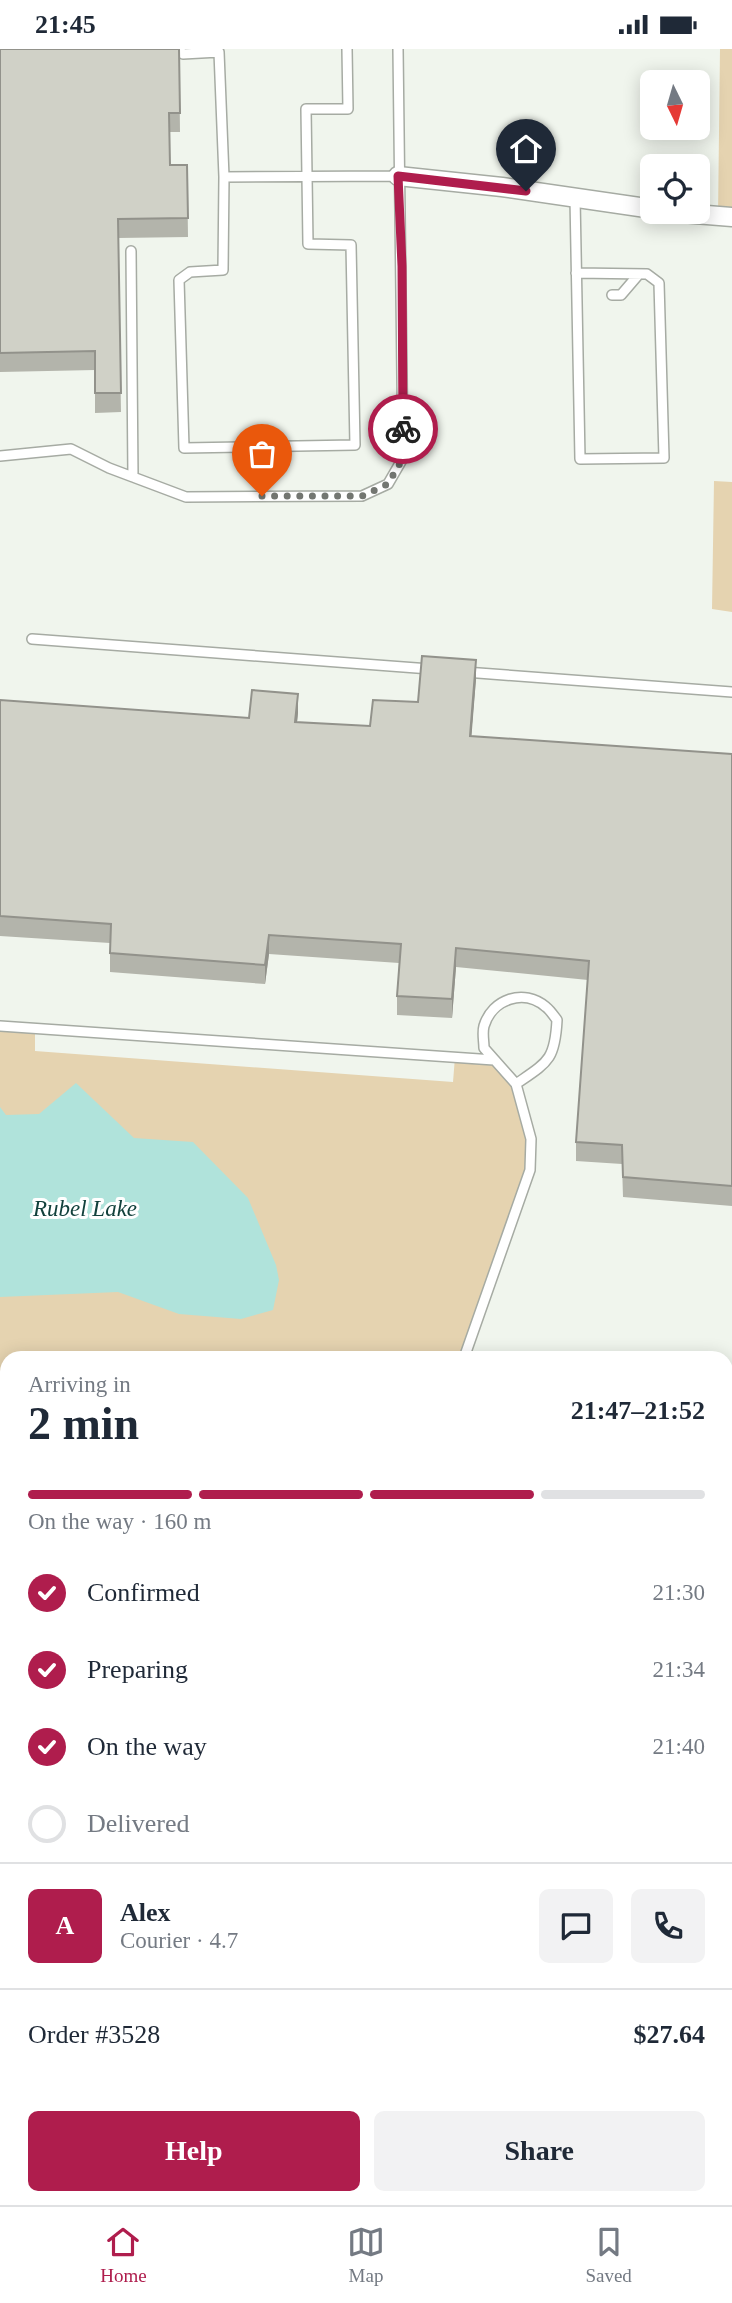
<!DOCTYPE html>
<html lang="en">
<head>
<meta charset="utf-8">
<style>
  body { margin:0; font-family:"Times New Roman",serif; background:#f2f2f3; color:#1f2937; height:100vh; display:flex; flex-direction:column; font-size:26px; white-space:nowrap }
  * { box-sizing:border-box; margin:0 }
  p { font-size:23px; color:#747a83 }
  .icon { flex:none; width:38px; height:38px; fill:none; stroke:currentColor; stroke-width:2; stroke-linecap:round; stroke-linejoin:round }
  .map { position:relative; flex:1; overflow:hidden }
  .sheet { position:absolute; left:0px; top:1302px; width:733px; height:854px; display:flex; flex-direction:column; background:#fff; border-radius:21px 21px 0 0; box-shadow:0 4px 18px #0003 }
  .sheet>* { flex:none }
  .needle { width:46px; rotate:175deg }
  .controls { position:absolute; left:640px; top:21px; display:grid; gap:14px }
  .controls a { display:grid; place-items:center; width:70px; height:70px; border-radius:10px; background:#fff; box-shadow:0 4px 18px #0003; font-size:35px }
  .pin { position:absolute; display:grid; place-items:center; width:60px; height:60px; color:#fff; margin:-72px -30px; border-radius:50% 50% 50% 0; rotate:-45deg; box-shadow:0 0 7px #0007 }
  .pin .icon { rotate:45deg }
  .courier { position:absolute; display:grid; place-items:center; width:70px; height:70px; margin:-35px; border:5px solid #af1d4d; border-radius:50%; background:#fff; color:#222; box-shadow:0 2px 9px #0007 }
  .summary em { font-style:normal; font-weight:700 }
  .summary div { display:flex; flex-direction:column-reverse }
  .summary { display:flex; align-items:center; justify-content:space-between; height:119px; padding:0 28px }
  h1 { font-size:46px; font-weight:700; line-height:52px }
  .bar { display:grid; grid-template-columns:repeat(4,1fr); gap:10px 7px; align-content:center; height:84px; padding:0 28px }
  .bar i { height:9px; border-radius:5px; background:#e0e1e3 }
  .bar .on { background:#af1d4d }
  .bar p { grid-column:span 4 }
  .line { display:flex; align-items:center; gap:18px; padding:0 28px; border-top:2px solid #e0e1e3 }
  .line div { flex:1 }
  .round { display:grid; place-items:center; flex:none; width:74px; height:74px; border-radius:10px; background:#f2f2f3 }
  ol { padding:0 28px; list-style:none }
  li { display:flex; align-items:center; gap:21px; height:77px }
  li p { margin-inline-start:auto }
  li .icon { padding:7px; border-radius:50%; background:#af1d4d; color:#fff; stroke-width:4 }
  li:last-child { color:#747a83 }
  li i { width:38px; height:38px; border:4px solid #e0e1e3; border-radius:50% }
  .button { display:flex; gap:14px; margin-top:auto; padding:14px 28px }
  .button a { flex:1; height:80px; border-radius:10px; background:#af1d4d; color:#fff; font-size:28px; font-weight:700; line-height:80px; text-align:center }
  .button a+a { background:#f2f2f3; color:#1f2937 }
  .status { display:flex; justify-content:space-between; align-items:center; height:49px; padding:0 35px; background:#fff; direction:ltr }
  .status svg { height:19px; fill:currentColor }
  .tabs { display:flex; justify-content:space-around; align-items:center; height:98px; border-top:2px solid #e0e1e3; background:#fff; font-size:19px; color:#747a83 }
  .tabs a { display:grid; justify-items:center; gap:4px }
  .tabs .on { color:#af1d4d }
  .map>svg:first-child { display:block }
  .green { fill:#e5d3b0 }
  .water { fill:#b0e3db }
  .lines { fill:none; stroke-linecap:round; stroke-linejoin:round }
  .lane-casing { stroke:#a6aba3; stroke-width:12 }
  .street-casing { stroke:#a6aba3; stroke-width:21 }
  .secondary-casing { stroke:#a6aba3; stroke-width:28 }
  .path { stroke:#a4a8a2; stroke-width:2.5; stroke-dasharray:7 3.5; stroke-linecap:butt }
  .lane { stroke:#fff; stroke-width:9 }
  .street { stroke:#fff; stroke-width:18 }
  .secondary { stroke:#fff; stroke-width:24 }
  .wall { fill:#b3b4ab }
  .shaded-wall { fill:#92928b }
  .building { fill:#d0d1c7; stroke:#92928b; stroke-width:2 }
  .done { stroke:#737671; stroke-width:7; stroke-dasharray:0 12.6 }
  .route { stroke:#af1d4d; stroke-width:9 }
  .labels { text-anchor:middle; dominant-baseline:central; stroke-width:6; stroke-linejoin:round; paint-order:stroke }
  .water-label { font-size:23px; font-style:italic; fill:#12413c; stroke:#fff }
</style>
</head>
<body>
<div class="status"><b>21:45</b><svg viewBox="0 0 49 12"><path d="M0 12V9h3v3zM5 12V6h3v6zM10 12V3h3v9zM15 12V0h3v12zM26 1h20v11H26zM47 4h2v5h-2z"/></svg></div>
<div class="map">
<svg width="732" height="2156" viewBox="0 0 732 2156">
  <rect width="100%" height="100%" fill="#f0f5ed"/>
  <!-- green -->
  <path class="green" d="M720 0H732V168L718 167Z
    M714 432 732 433V563L712 560Z
    M0 977 35 979V1002L453 1033 455 1008 494 1011 516 1035 531 1090 530 1121 464 1309H7V1399L0 1398Z
    M456 2149H630V2156H456Z"/>
  <!-- water -->
  <path class="water" d="M76 1034 134 1089 193 1093 248 1149 276 1216 279 1231 273 1261 241 1270 179 1265 118 1243 0 1248V1058L6 1066 39 1065Z"/>
  <g class="lines">
    <!-- lane casing -->
    <g class="lane-casing">
      <path id="lane" d="M178 0 183 5 219 3 224 128 398 127
        M224 128 223 221 190 223 179 231 184 399 355 396 351 196 308 195 306 60H348L347 0
        M575 149 580 410 664 409 659 234 647 225 576 224
        M131 202 133 428
        M612 246H621L639 225
        M0 407 71 400 109 419 186 448 362 447 388 435 403 409 398 0
        M32 590 430 620
        M465 623 732 643
        M0 977 494 1011
        M464 1309 530 1121 531 1090 516 1035 484 999C484 992 482 984 484 977 492 950 524 939 546 958 550 961 554 967 557 971 555 1011 548 1013 516 1035
        M726 1346 732 1345
        M726 2096 732 2091"/>
    </g>
    <!-- street casing -->
    <g class="street-casing">
      <path id="street" d="M398 127 502 138 653 160
        M670 163 732 168
        M51 2149V2156
        M304 2156 305 2149"/>
    </g>
    <!-- secondary casing -->
    <g class="secondary-casing">
      <path id="secondary" d="M0 1399H7
        M726 1451 732 1452"/>
    </g>
    <!-- path -->
    <path class="path" d="M726 1474H732"/>
    <!-- lane -->
    <use href="#lane" class="lane"/>
    <!-- street -->
    <use href="#street" class="street"/>
    <!-- secondary -->
    <use href="#secondary" class="secondary"/>
  </g>
  <!-- wall -->
  <path class="wall" d="M0 0H179L180 83H169L170 116H187L188 188 118 189 121 363 95 364V321L0 323Z
    M476 630 471 687 732 705V1157L623 1148 622 1115 576 1112V1093L588 931 456 918 452 969 397 966V947L399 914 269 905 265 935 110 923V894L0 887V651L249 669 298 664 297 673 370 677 418 653Z
    M726 1673V1675H729V1704H726Z
    M643 2149H679L681 2156H645Z"/>
  <!-- shaded-wall -->
  <path class="shaded-wall" d="M476 611V630L470 706V687Z
    M298 645V664L295 692V673Z
    M269 886V905L265 935V916Z
    M456 899V918L452 969V950Z
    M732 1608V1618L726 1624V1614Z"/>
  <!-- building -->
  <path class="building" d="M0 0H179L180 64H169L170 116H187L188 169 118 170 121 344H95V302L0 304Z
    M422 607 476 611 470 687 732 705V1137L623 1128 622 1096 576 1093 589 912 456 899 452 950 397 947 401 895 269 886 265 916 110 904 111 875 0 867V651L249 669 252 641 298 645 295 673 370 677 373 651 418 653Z
    M726 1598 732 1603V1608L726 1614Z
    M726 1673V1675H729V1694H726Z
    M647 2149H679L681 2156H649Z"/>
  <g class="lines">
    <!-- done -->
    <path class="done" d="M262 447H362L388 435 403 409V380"/>
    <!-- route -->
    <path class="route" d="M403 380 402 217 398 127 526 142"/>
  </g>
  <g class="labels">
    <!-- water labels -->
    <g class="water-label">
      <text x="85" y="1159">Rubel Lake</text>
    </g>
  </g>
</svg>
<div class="controls">
<a><svg class="needle" viewBox="-14 -14 28 28"><path d="M0-13l5 13h-10z" fill="#e53935"/><path d="M0 13l5-13h-10z" fill="#747a83"/></svg></a>
<a><svg class="icon" aria-label="locate" viewBox="0 0 24 24"><circle cx="12" cy="12" r="6"/><path d="M12 2v4M12 18v4M2 12h4M18 12h4"/></svg></a>
</div>
<div class="pin" style="left:262px;top:447px;background:#ea580c"><svg class="icon" aria-label="bag" viewBox="0 0 24 24"><path d="M5 8h14l-1 12H6zM9 8a3 3 0 0 1 6 0"/></svg></div>
<div class="pin" style="left:526px;top:142px;background:#1f2937"><svg class="icon" aria-label="home" viewBox="0 0 24 24"><path d="M3 11l9-7 9 7M6 9v11h12V9"/></svg></div>
<div class="courier" style="left:403px;top:380px"><svg class="icon" aria-label="bike" viewBox="0 0 24 24"><circle cx="6" cy="16" r="4"/><circle cx="18" cy="16" r="4"/><path d="M6 16l4-8h5l3 8M10 8l3 8H6M13 5h3"/></svg></div>
<section class="sheet">
<div class="summary"><div><h1>2 min</h1><p>Arriving in</p></div><em>21:47–21:52</em></div>
<div class="bar"><i class="on"></i><i class="on"></i><i class="on"></i><i></i><p>On the way · 160 m</p></div>
<ol>
<li><svg class="icon" aria-label="check" viewBox="0 0 24 24"><path d="M5 12l5 5 9-10"/></svg>Confirmed<p>21:30</p></li>
<li><svg class="icon" aria-label="check" viewBox="0 0 24 24"><path d="M5 12l5 5 9-10"/></svg>Preparing<p>21:34</p></li>
<li><svg class="icon" aria-label="check" viewBox="0 0 24 24"><path d="M5 12l5 5 9-10"/></svg>On the way<p>21:40</p></li>
<li><i></i>Delivered</li>
</ol>
<div class="line" style="height:126px"><b class="round" style="background:#af1d4d;color:#fff">A</b><div><b>Alex</b><p>Courier · 4.7</p></div><a class="round"><svg class="icon" aria-label="chat" viewBox="0 0 24 24"><path d="M4 5h16v11H9l-5 4z"/></svg></a><a class="round"><svg class="icon" aria-label="phone" viewBox="0 0 24 24"><path d="M5 4h4l2 5-3 2q2 4 5 5l2-3 5 2v4C11 20 4 13 5 4z"/></svg></a></div>
<div class="line" style="height:91px"><div>Order #3528</div><b>$27.64</b></div>
<div class="button"><a>Help</a><a>Share</a></div>
</section>
</div>
<nav class="tabs">
<a class="on"><svg class="icon" aria-label="home" viewBox="0 0 24 24"><path d="M3 11l9-7 9 7M6 9v11h12V9"/></svg>Home</a>
<a><svg class="icon" aria-label="map" viewBox="0 0 24 24"><path d="M3 6l6-2 6 2 6-2v14l-6 2-6-2-6 2zM9 4v14M15 6v14"/></svg>Map</a>
<a><svg class="icon" aria-label="saved" viewBox="0 0 24 24"><path d="M7 4h10v16l-5-4-5 4z"/></svg>Saved</a>
</nav>
</body>
</html>
